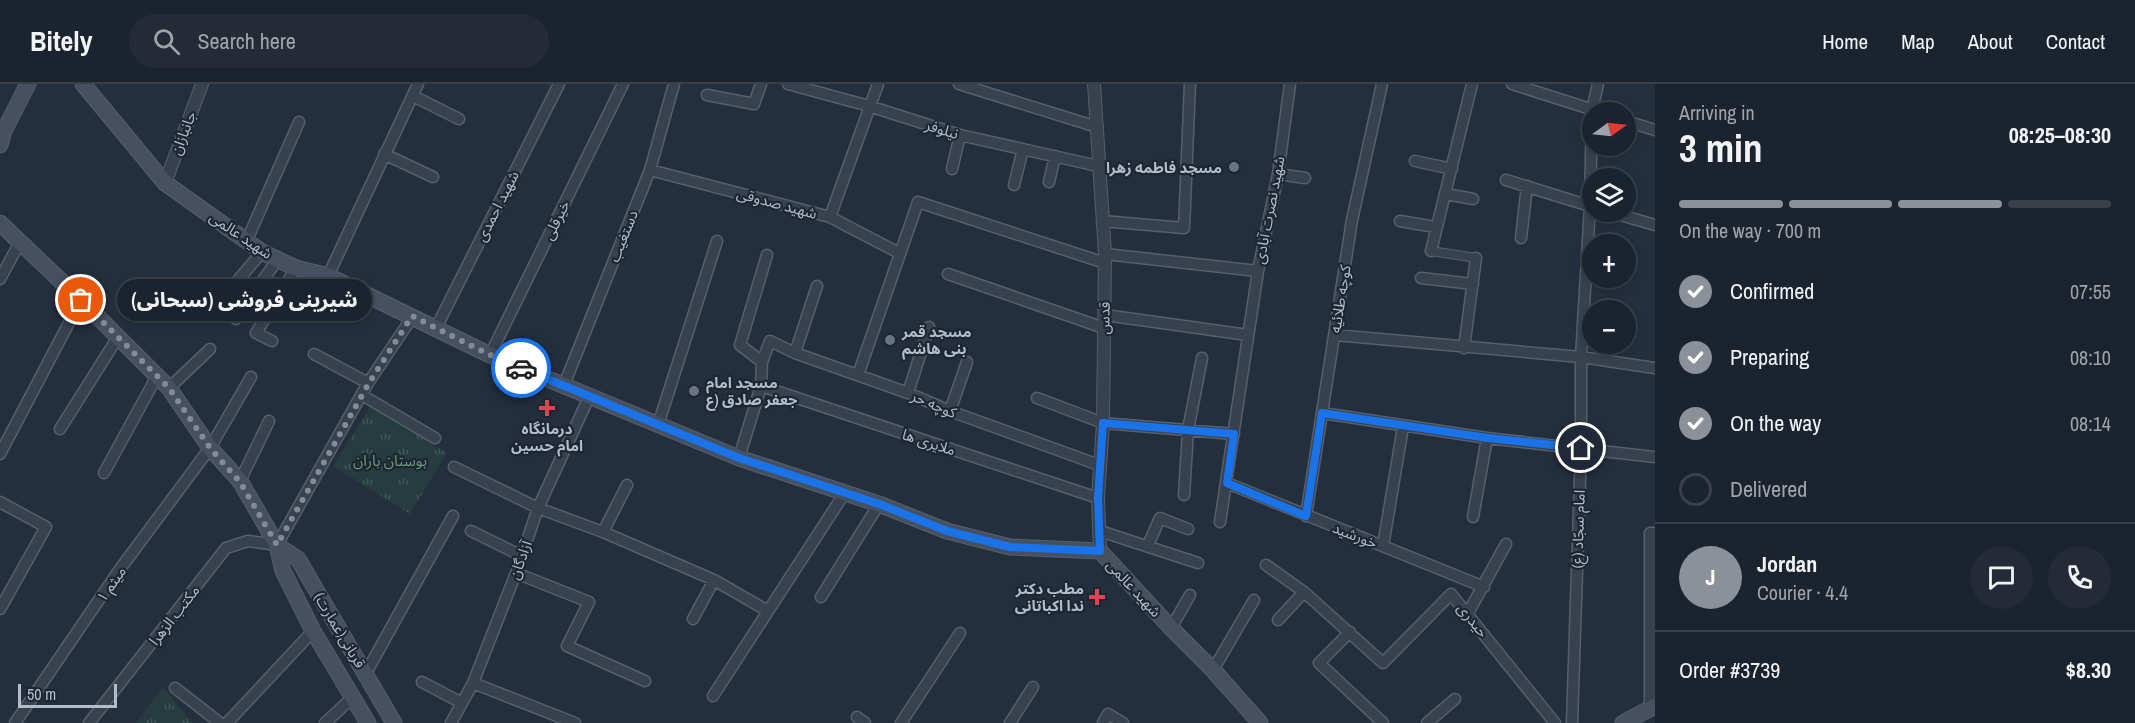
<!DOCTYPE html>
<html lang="en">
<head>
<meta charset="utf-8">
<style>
  body { margin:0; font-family:"Archivo Narrow","Noto Sans Arabic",sans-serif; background:#242b36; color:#f1f3f6; height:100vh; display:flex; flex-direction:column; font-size:22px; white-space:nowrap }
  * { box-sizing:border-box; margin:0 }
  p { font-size:20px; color:#a0a4aa }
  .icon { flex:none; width:33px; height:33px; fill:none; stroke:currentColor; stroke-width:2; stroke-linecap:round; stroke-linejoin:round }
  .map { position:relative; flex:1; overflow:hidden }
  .sheet { display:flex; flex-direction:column; background:#1b232e; width:480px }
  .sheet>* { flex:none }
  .needle { width:39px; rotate:75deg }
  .tools { position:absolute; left:1582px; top:18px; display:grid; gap:12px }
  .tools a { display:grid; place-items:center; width:54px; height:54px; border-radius:50%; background:#1b232e; box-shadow:0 3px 9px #0003,0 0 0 2px #39404a; font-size:30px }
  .scale { position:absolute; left:18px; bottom:15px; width:99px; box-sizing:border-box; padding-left:6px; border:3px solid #b4bcc9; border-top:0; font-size:16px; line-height:21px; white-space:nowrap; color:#b4bcc9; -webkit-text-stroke:4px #1d2633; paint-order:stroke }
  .pin { position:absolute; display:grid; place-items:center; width:51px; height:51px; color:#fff; margin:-26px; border:3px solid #fff; border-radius:50%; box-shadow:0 2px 6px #0007 }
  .courier { position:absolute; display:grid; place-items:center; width:60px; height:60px; margin:-30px; border:4px solid #1a73e8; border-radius:50%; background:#fff; color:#222; box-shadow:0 2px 8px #0007 }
  .bubble { position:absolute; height:42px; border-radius:21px; background:#1b232e; box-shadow:0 3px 9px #0003,0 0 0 2px #39404a; font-size:20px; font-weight:800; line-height:42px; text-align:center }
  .head em { font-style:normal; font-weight:800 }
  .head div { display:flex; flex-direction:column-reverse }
  .head { display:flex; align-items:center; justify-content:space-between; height:102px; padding:0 24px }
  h1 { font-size:39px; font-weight:800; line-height:45px }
  .bar { display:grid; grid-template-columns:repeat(4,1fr); gap:9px 6px; align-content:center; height:72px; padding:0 24px }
  .bar i { height:8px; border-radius:4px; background:#39404a }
  .bar .on { background:#8c9099 }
  .bar p { grid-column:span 4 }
  .line { display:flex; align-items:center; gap:15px; padding:0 24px; border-top:2px solid #39404a }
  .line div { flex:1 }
  .round { display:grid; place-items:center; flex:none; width:63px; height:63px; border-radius:32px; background:#242b36 }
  ol { padding:0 24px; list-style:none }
  li { display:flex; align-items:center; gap:18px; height:66px }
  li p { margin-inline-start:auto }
  li .icon { padding:6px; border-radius:50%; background:#8c9099; color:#fff; stroke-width:4 }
  li:last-child { color:#a0a4aa }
  li i { width:33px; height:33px; border:3px solid #39404a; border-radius:50% }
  header { display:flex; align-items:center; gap:36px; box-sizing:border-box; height:84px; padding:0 30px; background:#1b232e; border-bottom:2px solid #39404a }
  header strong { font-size:28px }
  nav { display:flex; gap:33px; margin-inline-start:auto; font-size:21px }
  .search { width:420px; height:54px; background:#242b36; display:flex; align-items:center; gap:15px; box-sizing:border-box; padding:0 21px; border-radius:33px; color:#a0a4aa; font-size:22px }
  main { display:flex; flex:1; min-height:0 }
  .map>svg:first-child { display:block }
  .park { fill:url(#park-tufts) }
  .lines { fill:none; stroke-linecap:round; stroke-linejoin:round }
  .pedestrian-casing { stroke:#565f6c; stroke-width:10 }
  .minor-casing { stroke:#565f6c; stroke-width:13 }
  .tertiary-casing { stroke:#565f6c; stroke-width:14 }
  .secondary-casing { stroke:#565f6c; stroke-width:17 }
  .pedestrian { stroke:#38414e; stroke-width:8 }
  .minor { stroke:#38414e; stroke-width:10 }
  .tertiary { stroke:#38414e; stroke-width:12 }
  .secondary { stroke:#465061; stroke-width:15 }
  .done { stroke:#828b98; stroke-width:6; stroke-dasharray:0 10.8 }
  .route { stroke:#1a73e8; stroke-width:8 }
  .worship-dot { fill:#6b7280; stroke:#1d2633; stroke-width:2 }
  .health-dot { fill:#e0444e; stroke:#1d2633; stroke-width:2 }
  .labels { text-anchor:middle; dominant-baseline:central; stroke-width:4.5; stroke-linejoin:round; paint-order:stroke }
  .street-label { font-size:15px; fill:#b4bcc9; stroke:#1d2633 }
  .poi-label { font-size:15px; font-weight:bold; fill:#b4bcc9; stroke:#1d2633; text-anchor:end }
  .park-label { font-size:15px; fill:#6b9a76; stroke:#1d2633 }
</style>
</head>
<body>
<header>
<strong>Bitely</strong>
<div class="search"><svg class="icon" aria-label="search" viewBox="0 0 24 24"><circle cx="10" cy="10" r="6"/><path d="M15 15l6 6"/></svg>Search here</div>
<nav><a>Home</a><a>Map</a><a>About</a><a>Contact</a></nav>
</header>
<main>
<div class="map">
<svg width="1655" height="639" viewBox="0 0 1655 639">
  <defs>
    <pattern id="park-tufts" width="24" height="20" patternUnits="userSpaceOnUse" patternTransform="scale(1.5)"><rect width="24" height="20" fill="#263c3f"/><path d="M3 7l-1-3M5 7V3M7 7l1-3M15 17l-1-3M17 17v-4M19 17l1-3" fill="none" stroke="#435659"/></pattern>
  </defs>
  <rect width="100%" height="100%" fill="#242f3e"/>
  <!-- park -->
  <path class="park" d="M371 321 447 369 410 430 333 382Z
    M163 603 192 639H136Z"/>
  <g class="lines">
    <!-- pedestrian casing -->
    <g class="pedestrian-casing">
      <path id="pedestrian" d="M1431 167 1476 174"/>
    </g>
    <!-- minor casing -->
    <g class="minor-casing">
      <path id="minor" d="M788 0 869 22 960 51 1098 82
        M959 0 1097 43
        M1512 0 1600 28
        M707 11 754 20 761 0
        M413 12 459 35
        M1626 37 1655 46
        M384 70 433 93
        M1415 77 1452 85
        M952 85 960 51
        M650 86 830 133 899 169
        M1278 90 1305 94
        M1506 96 1593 123
        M1049 98 1055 72
        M1014 101 1023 65
        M1446 110 1473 115
        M1610 128 1655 141
        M830 133 878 0
        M1102 137 1184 144 1190 0
        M1400 137 1435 143
        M1521 154 1527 102
        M247 156 299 38
        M1431 167 1472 0
        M1105 170 1258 187
        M948 190 1104 244
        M328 192 418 0
        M1421 194 1473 200
        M0 195 20 158
        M221 216 262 168
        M1105 231 1248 251
        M236 235 277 176
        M436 244 559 0
        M1335 251 1581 273 1655 284
        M272 257 256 249 296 184
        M1464 264 1476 174
        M795 269 817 202
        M314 270 368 299
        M490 271 623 0
        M762 278 740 261 767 171
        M858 291 918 118 1105 179
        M564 301 650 86 674 0
        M761 302 1098 414
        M169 304 210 265
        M908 309 929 243
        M362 311 435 354
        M1037 314 1103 339 1234 350
        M950 327 967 278
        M1322 329 1487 354 1655 373
        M658 341 717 157
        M60 345 118 253
        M0 370 81 216
        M739 374 761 302 762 278 770 257 795 269 908 309 950 327 1099 381
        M454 383 538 424 603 448 714 496 768 527
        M104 389 157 292
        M240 397 269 337
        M1227 399 1484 503
        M1184 411 1188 346 1202 274
        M0 418 46 443 0 525
        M1306 432 1352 136 1382 0
        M1473 433 1487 354
        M1220 438 1258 187 1278 90 1290 0
        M471 447 522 472
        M1100 447 1198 479
        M603 448 627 401
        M1148 461 1160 434 1188 445
        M1383 462 1403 343
        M1266 481 1304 508 1383 579 1451 510 1555 639
        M516 489 589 518 567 562 645 597
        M821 513 879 420
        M1468 529 1506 460
        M693 535 714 496
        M1278 536 1304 508
        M1171 544 1190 511
        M1350 548 1319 579 1383 639
        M1213 586 1254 516
        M366 589 453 432
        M422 598 462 619
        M473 599 575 639
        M175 604 220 639
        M713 612 844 410
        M1650 624V449H1655
        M857 633 865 639
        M15 639 120 485 210 364 251 293
        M89 639 226 464 248 457 277 461 368 299 413 232
        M227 639 313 547
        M325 639 353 613
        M451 639 473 599 516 489 538 424 589 313
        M901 639 960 549
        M1010 639 1033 603
        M1103 639 1108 630 1123 639
        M1427 639 1455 615
        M1572 639 1581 364V273L1590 122 1592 26 1598 0"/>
    </g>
    <!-- tertiary casing -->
    <g class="tertiary-casing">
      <path id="tertiary" d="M1094 0 1105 170 1103 339 1098 414 1100 467
        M165 99 202 0"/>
    </g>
    <!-- secondary casing -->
    <g class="secondary-casing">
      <path id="secondary" d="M83 0 165 99 262 168 296 184 328 192 490 271 739 374 879 420 947 447 1010 463 1100 467 1171 544 1213 586 1260 639
        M0 61 4 47 28 0
        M0 139 81 216 169 304 210 364 240 397 277 461 283 487 313 547 368 639
        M277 461 298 475 394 639
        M1623 639 1655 622"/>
    </g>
    <!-- pedestrian -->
    <use href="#pedestrian" class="pedestrian"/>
    <!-- minor -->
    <use href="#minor" class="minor"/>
    <!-- tertiary -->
    <use href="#tertiary" class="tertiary"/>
    <!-- secondary -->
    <use href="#secondary" class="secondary"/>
  </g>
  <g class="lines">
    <!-- done -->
    <path class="done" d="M81 216 169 304 210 364 240 398 277 461 369 299 412 232 490 271 521 284"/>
    <!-- route -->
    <path class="route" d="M521 284 739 374 879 420 947 447 1010 463 1100 467 1098 414 1103 339 1234 350 1227 399 1306 432 1322 329 1488 354 1581 364"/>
  </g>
  <!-- markers -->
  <g class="worship-dot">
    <circle cx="1234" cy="83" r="6"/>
    <circle cx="890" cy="256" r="6"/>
    <circle cx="694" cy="307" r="6"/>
  </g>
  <g class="health-dot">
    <path d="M544 315h6v6h6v6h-6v6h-6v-6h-6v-6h6z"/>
    <path d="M1094 504h6v6h6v6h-6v6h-6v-6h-6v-6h6z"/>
  </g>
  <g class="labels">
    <!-- street labels -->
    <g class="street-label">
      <text transform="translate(942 45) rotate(17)">نیلوفر</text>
      <text transform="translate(183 49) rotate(-69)">جانبازان</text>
      <text transform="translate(777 119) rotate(15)">شهید صدوقی</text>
      <text transform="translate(497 122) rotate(-63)">شهید احمدی</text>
      <text transform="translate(1269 126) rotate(-79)">شهید نصرت آبادی</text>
      <text transform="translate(556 136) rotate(-64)">خیرقلی</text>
      <text transform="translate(241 151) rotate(34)">شهید عالمی</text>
      <text transform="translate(623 152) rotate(-68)">دستغیب</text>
      <text transform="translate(1340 215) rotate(-81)">کوچه طلائیه</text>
      <text transform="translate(1104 234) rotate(-89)">قدس</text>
      <text transform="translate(934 320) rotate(23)">کوچه حر</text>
      <text transform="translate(929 358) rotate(18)">ملایری ها</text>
      <text transform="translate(1578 445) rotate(-88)">امام سجّاد (ع)</text>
      <text transform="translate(1355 451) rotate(21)">خورشید</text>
      <text transform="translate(520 476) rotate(-70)">آزادگان</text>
      <text transform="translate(111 500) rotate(-55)">میثم ۱</text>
      <text transform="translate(1134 504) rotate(47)">شهید عالمی</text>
      <text transform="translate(174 531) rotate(-52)">مکتب الزهرا</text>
      <text transform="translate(1473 536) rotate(51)">حیدری</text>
      <text transform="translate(340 546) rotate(59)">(عمارت)قربانی</text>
    </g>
    <!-- poi labels -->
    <g class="poi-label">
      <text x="1222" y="83">مسجد فاطمه زهرا</text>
      <text x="902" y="247" text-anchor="start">مسجد قمر<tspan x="902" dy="17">بنی هاشم</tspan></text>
      <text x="706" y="298" text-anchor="start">مسجد امام<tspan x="706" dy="17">جعفر صادق (ع</tspan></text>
      <text x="547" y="344" text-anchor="middle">درمانگاه<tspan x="547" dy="17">امام حسین</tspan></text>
      <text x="1084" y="504">مطب دکتر<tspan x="1084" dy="17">ندا اکباتانی</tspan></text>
    </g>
    <!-- park labels -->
    <g class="park-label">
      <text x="390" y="376">بوستان باران</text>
    </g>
  </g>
</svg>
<div class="tools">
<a><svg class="needle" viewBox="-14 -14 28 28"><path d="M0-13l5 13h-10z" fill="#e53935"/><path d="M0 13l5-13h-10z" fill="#a0a4aa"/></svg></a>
<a><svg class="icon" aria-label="layers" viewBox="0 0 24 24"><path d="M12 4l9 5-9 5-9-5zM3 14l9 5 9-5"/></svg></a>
<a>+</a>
<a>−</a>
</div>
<div class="scale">50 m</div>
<div class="pin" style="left:81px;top:216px;background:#ea580c"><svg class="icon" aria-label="bag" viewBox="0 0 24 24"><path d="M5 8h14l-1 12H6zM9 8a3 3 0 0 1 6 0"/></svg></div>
<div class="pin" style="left:1581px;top:364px;background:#1f2937"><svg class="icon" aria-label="home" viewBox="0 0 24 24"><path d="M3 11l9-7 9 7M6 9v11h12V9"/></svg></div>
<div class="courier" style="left:521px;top:284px"><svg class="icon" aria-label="car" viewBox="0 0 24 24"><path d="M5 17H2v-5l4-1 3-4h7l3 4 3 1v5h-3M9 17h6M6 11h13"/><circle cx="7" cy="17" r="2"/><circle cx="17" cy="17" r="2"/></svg></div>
<div class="bubble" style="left:117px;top:195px;width:255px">شیرینی فروشی (سبحانی)</div>
</div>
<section class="sheet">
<div class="head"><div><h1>3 min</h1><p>Arriving in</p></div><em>08:25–08:30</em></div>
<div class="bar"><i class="on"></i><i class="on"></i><i class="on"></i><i></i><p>On the way · 700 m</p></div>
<ol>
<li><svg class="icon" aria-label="check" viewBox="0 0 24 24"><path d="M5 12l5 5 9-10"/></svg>Confirmed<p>07:55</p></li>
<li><svg class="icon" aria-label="check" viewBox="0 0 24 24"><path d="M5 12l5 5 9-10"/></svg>Preparing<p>08:10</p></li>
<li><svg class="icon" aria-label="check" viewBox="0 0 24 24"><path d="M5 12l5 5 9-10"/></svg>On the way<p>08:14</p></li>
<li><i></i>Delivered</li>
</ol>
<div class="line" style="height:108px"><b class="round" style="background:#8c9099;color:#fff">J</b><div><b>Jordan</b><p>Courier · 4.4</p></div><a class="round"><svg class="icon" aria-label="chat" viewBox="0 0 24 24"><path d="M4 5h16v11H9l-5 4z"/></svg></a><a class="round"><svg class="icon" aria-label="phone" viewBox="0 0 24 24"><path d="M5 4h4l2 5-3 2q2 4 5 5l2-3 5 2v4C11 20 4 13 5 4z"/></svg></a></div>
<div class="line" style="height:78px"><div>Order #3739</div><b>$8.30</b></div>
</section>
</main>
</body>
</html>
